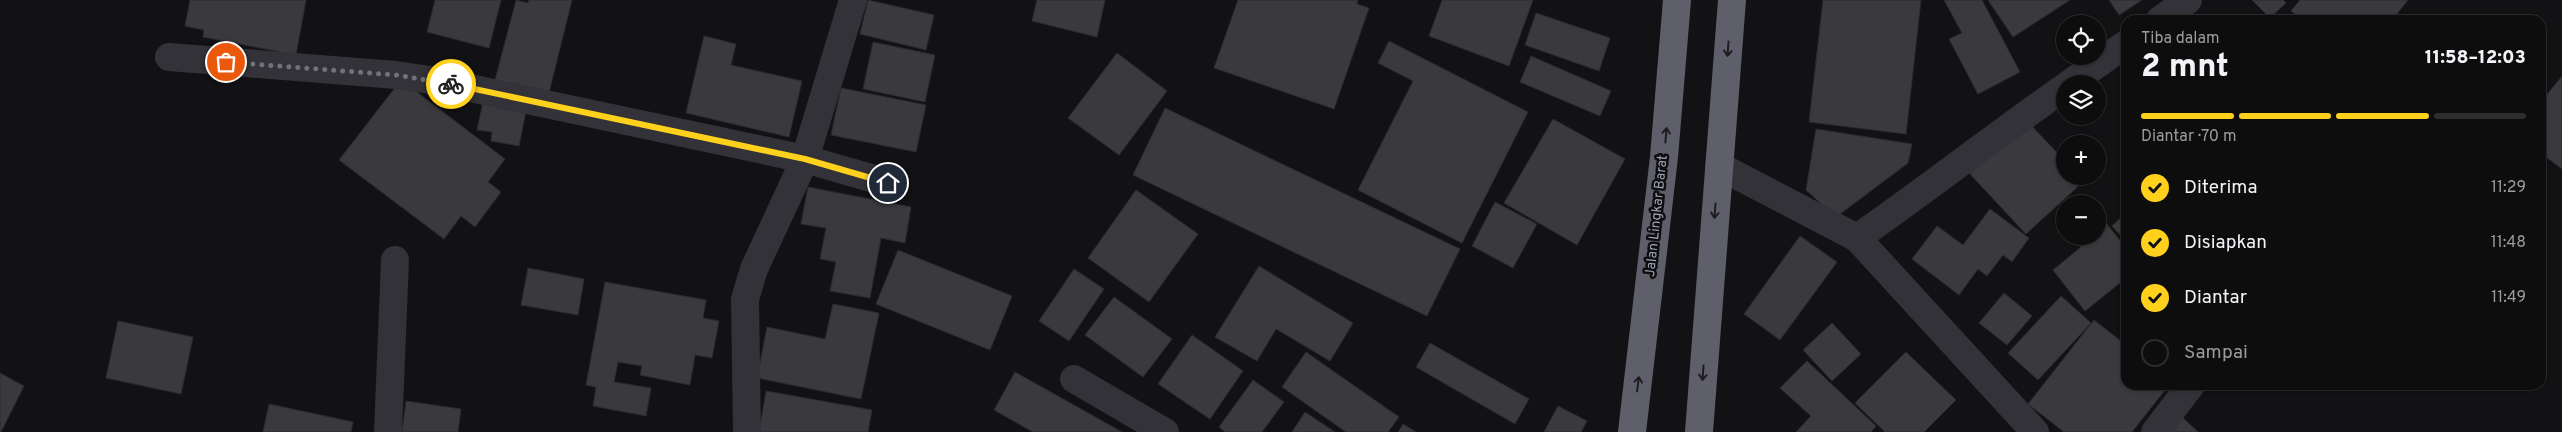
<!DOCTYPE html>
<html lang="id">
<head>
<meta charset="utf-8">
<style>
  body { margin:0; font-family:Overpass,sans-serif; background:#1c1b1c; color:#f1f3f6; height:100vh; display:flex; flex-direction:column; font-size:19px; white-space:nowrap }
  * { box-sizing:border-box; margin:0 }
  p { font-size:16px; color:#9b9c9e }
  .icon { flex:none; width:28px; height:28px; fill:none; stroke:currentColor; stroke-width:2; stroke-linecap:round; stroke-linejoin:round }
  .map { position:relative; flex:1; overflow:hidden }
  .drawer { position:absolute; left:2121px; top:15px; width:425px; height:375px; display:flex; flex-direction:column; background:#0e0d0e; border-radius:15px; box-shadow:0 1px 4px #0004,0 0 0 1px #2e2d2e }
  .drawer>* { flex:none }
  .tools { position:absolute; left:2056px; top:15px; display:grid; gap:10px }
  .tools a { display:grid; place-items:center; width:50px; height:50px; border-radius:50%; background:#0e0d0e; box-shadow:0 1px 4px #0004,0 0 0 1px #2e2d2e; font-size:25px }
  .pin { position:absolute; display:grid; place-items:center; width:42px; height:42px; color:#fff; margin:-21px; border:2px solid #fff; border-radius:50%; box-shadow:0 1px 5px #0007 }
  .courier { position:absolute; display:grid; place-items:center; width:50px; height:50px; margin:-25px; border:4px solid #ffd11d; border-radius:50%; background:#fff; color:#222; box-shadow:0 1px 6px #0007 }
  .summary em { font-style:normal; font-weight:800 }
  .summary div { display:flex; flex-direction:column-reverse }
  .summary { display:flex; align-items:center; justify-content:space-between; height:85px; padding:0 20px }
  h1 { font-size:32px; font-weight:800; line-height:38px }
  .bar { display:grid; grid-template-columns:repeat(4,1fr); gap:8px 5px; align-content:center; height:60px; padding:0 20px }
  .bar i { height:6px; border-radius:4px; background:#2e2d2e }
  .bar .active { background:#ffd11d }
  .bar p { grid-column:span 4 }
  ol { padding:0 20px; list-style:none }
  li { display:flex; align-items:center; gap:15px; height:55px }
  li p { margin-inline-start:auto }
  li .icon { padding:5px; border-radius:50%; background:#ffd11d; color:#111; stroke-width:4 }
  li:last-child { color:#9b9c9e }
  li i { width:28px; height:28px; border:2px solid #2e2d2e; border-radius:50% }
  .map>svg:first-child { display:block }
  .building { fill:#39393e; stroke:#2c2b2f }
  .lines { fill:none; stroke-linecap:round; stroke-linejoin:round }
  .minor { stroke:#323238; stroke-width:28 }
  .highway { stroke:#5e5f6a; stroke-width:28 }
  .oneway { stroke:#1d1d20 }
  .done { stroke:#6f717c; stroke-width:5; stroke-dasharray:0 9 }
  .route { stroke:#ffd11d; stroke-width:6 }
  .labels { text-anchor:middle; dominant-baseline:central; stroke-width:5; stroke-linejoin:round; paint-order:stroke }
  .street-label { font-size:14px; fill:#a1a5b5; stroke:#0d0c0e }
</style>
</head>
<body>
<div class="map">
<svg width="2562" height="432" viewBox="0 0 2562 432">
  <rect width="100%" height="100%" fill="#121113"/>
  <!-- building -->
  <path class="building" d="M190 0H306L296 55 203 37 204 30 185 26Z
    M435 0H501L489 48 427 32Z
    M516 0 528 3 529 0H572L548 97 494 84Z
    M868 0 934 15 926 50 860 34Z
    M1037 0H1105L1097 37 1032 21Z
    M1238 0H1358L1357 4 1369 8 1334 109 1214 68Z
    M1442 0H1533L1509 66 1429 36Z
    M1823 0H1921L1906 134 1809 122Z
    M1944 0H1982L2020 72 1978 94 1949 39 1962 33Z
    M1988 0H2070L2013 37Z
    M2109 0H2142L2119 15Z
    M2252 0H2283L2286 3 2270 18Z
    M2300 0H2408L2392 20H2303L2291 11Z
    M1536 13 1610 38 1599 71 1525 45Z
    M704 36 736 44 731 65 802 81 789 137 686 113Z
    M1389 41 1528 112 1462 243 1358 190 1413 81 1378 63Z
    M873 42 935 55 925 102 863 89Z
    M1117 53 1167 91 1119 155 1068 118Z
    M1531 56 1611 91 1600 116 1520 82Z
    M2562 76V169L2541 153V102Z
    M401 80 505 159 488 182 501 192 475 227 461 216 444 239 339 160Z
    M841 88 926 105 916 152 831 135Z
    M483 102 526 111 519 146 491 141 492 132 477 130Z
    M1165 108 1460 249 1427 316 1133 175Z
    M1553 119 1625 159 1577 245 1504 203Z
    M2027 121 2065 161V176H2079L2084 181 2026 234 1970 174Z
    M1816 129 1912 144 1908 163 1836 217 1806 190Z
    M808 187 911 207 905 243 881 238 870 298 830 291 836 262 820 259 826 228 801 224Z
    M1136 190 1198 234 1149 302 1088 258Z
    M1495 202 1537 224 1513 268 1472 246Z
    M1990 209 2029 238 2012 262 2003 255 1987 276 1978 269 1959 295 1912 259 1937 226 1963 245Z
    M2098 213 2126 248V278L2085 311 2053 270 2081 247 2072 236H2098Z
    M2126 213V241L2112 226Z
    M1800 236 1837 262 1780 340 1744 314Z
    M898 250 1012 296 990 350 876 304Z
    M1259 266 1353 323 1330 361 1276 329 1257 361 1215 337Z
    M528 268 584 279 578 315 521 305Z
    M1074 269 1104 289 1069 341 1039 321Z
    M605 282 706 300 703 318 719 321 712 358 695 355 690 385 640 375 642 366 618 362 614 382 651 388 646 416 593 406 596 387 586 385Z
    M2004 293 2032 316 2007 345 1979 323Z
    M2061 296 2091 323 2038 380 2008 353Z
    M1114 297 1172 339 1143 377 1085 335Z
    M833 304 879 313 861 399 757 378 767 327 825 339Z
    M2094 320 2126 345V385H2169L2132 432H2064L2028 404Z
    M118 321 193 337 181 394 106 378Z
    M1832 323 1861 354 1832 381 1803 350Z
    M1192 335 1243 371 1210 419 1158 384Z
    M1430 343 1529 399 1515 424 1416 367Z
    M1306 352 1399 417 1388 432H1346L1282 387Z
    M1906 352 1956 400 1924 432H1885L1855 403Z
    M1807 361 1876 426 1871 432H1796L1811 416 1780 388Z
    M1015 372 1122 432H1033L994 410Z
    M0 373 24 386 1 432H0Z
    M1253 380 1284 402 1262 432H1225L1219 427Z
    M766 391 872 410 868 432H759Z
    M406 401 461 409 458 432H402Z
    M269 404 353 422 351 432H263Z
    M1558 406 1587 421 1581 432H1544Z
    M1305 412 1335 432H1292Z
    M2181 416 2198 432H2167Z
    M1403 424 1416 432H1398Z"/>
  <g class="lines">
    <!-- minor -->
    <path class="minor" d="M2160 20 2188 0
      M169 57 396 75 437 81 805 159 888 183
      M2069 84 2126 44
      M1719 166 1857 238 2035 432
      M1857 238C1927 189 1995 136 2065 87
      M1074 379 1165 432
      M388 432 395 260
      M747 432 745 299 754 269 805 159 853 0
      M2155 432 2191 385"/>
    <!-- highway -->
    <path class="highway" d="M1632 432 1664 157 1677 0
      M1699 432 1732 0"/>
  </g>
  <!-- one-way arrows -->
  <defs><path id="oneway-shaft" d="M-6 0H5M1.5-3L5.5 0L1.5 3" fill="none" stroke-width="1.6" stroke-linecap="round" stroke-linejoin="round" transform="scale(1.25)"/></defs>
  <g class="oneway">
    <use href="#oneway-shaft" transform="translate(1728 49) rotate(94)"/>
    <use href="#oneway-shaft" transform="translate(1666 135) rotate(-85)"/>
    <use href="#oneway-shaft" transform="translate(1715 211) rotate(94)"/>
    <use href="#oneway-shaft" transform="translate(1703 373) rotate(94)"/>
    <use href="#oneway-shaft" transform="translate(1638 384) rotate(-83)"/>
  </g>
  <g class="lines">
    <!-- done -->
    <path class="done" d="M226 62 396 75 451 84"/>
    <!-- route -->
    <path class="route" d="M451 84 805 159 888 183"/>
  </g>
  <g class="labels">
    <!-- street labels -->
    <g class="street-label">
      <text transform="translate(1657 216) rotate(-84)">Jalan Lingkar Barat</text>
    </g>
  </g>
</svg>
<div class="tools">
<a><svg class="icon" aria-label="locate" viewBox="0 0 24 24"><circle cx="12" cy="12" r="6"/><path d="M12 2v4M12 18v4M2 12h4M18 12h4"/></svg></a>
<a><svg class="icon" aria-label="layers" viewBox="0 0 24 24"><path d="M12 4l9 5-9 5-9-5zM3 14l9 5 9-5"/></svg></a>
<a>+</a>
<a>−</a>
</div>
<div class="pin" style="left:226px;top:62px;background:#ea580c"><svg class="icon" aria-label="bag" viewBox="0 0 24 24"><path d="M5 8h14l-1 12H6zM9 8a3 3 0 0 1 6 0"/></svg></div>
<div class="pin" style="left:888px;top:183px;background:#1f2937"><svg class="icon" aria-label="home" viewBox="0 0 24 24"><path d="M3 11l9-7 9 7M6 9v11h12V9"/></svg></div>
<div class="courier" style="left:451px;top:84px"><svg class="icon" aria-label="bike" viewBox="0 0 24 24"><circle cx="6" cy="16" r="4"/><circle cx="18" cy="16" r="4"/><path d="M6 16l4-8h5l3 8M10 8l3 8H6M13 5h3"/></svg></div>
<section class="drawer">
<div class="summary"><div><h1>2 mnt</h1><p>Tiba dalam</p></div><em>11:58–12:03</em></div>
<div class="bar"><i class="active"></i><i class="active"></i><i class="active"></i><i></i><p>Diantar · 70 m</p></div>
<ol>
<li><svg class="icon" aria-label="check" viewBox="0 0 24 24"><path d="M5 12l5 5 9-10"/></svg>Diterima<p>11:29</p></li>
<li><svg class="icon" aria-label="check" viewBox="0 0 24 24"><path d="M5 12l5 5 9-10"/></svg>Disiapkan<p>11:48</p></li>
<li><svg class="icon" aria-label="check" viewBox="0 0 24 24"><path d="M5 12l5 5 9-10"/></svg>Diantar<p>11:49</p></li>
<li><i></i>Sampai</li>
</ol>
</section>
</div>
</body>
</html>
